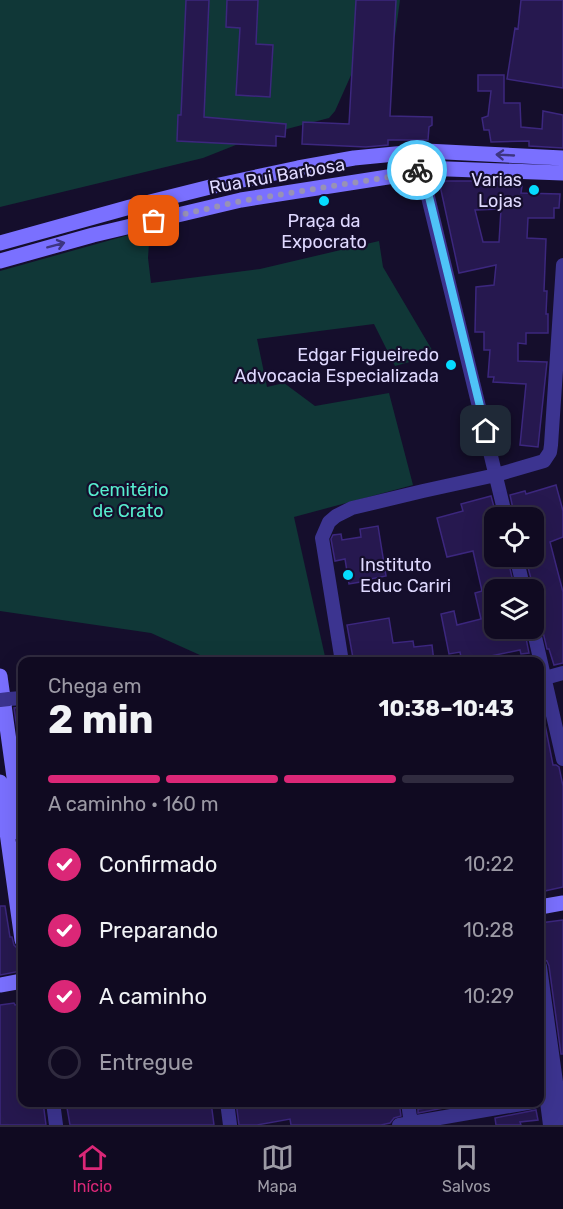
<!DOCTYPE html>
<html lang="pt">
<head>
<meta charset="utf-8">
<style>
  body { margin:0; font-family:Rubik,sans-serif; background:#19132a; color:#f1f3f6; height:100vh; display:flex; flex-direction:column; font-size:22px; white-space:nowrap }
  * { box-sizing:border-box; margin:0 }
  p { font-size:20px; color:#9c9aa5 }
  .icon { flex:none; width:33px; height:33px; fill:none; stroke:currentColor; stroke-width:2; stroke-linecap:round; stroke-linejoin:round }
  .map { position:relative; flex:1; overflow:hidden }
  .details { position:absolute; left:18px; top:657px; width:526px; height:450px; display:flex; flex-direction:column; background:#100a21; border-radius:12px; box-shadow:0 6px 24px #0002,0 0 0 2px #302b3f }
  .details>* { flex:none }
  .fabs { position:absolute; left:484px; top:507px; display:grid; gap:12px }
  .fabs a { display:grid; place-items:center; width:60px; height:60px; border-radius:12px; background:#100a21; box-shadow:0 6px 24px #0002,0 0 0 2px #302b3f; font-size:30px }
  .pin { position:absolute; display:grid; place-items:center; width:51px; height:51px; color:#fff; margin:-26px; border-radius:12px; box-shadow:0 3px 9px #0006 }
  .courier { position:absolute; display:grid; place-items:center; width:60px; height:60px; margin:-30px; border:4px solid #4fc3f7; border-radius:50%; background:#fff; color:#222; box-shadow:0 2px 8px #0007 }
  .summary em { font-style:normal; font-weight:700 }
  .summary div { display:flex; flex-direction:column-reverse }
  .summary { display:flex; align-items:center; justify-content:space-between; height:102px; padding:0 30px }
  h1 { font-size:39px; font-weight:700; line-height:45px }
  .bar { display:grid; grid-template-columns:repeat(4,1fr); gap:9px 6px; align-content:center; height:72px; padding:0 30px }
  .bar i { height:8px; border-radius:4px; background:#302b3f }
  .bar .current { background:#db2777 }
  .bar p { grid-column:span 4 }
  ol { padding:0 30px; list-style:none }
  li { display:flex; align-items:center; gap:18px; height:66px }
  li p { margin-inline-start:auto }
  li .icon { padding:6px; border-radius:50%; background:#db2777; color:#fff; stroke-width:4 }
  li:last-child { color:#9c9aa5 }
  li i { width:33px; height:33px; border:3px solid #302b3f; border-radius:50% }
  .tabs { display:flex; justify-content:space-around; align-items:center; height:84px; border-top:2px solid #302b3f; background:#100a21; font-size:16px; color:#9c9aa5 }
  .tabs a { display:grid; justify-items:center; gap:3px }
  .tabs .current { color:#db2777 }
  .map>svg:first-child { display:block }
  .green { fill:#103737 }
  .building { fill:#26184f; stroke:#3c277e; stroke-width:1.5; fill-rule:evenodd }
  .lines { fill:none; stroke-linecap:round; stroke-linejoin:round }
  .minor { stroke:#3c3490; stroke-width:14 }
  .secondary { stroke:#7a70ff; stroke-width:15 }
  .minor-bridge { stroke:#3c3490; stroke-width:14 }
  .oneway { stroke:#3d3580 }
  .done { stroke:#9892b5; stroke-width:6; stroke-dasharray:0 10.8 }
  .route { stroke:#4fc3f7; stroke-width:8 }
  .poi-dot { fill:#05dbff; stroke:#150e2c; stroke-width:2 }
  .labels { text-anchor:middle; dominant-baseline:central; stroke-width:4.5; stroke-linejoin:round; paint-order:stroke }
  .street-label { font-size:18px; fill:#dfd9ff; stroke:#150e2c }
  .poi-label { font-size:18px; fill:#dfd9ff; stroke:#150e2c; text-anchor:end }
  .park-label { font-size:18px; fill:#57edce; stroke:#150e2c }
</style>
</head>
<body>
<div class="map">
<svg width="563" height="1125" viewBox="0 0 563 1125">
  <rect width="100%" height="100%" fill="#150e2c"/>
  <!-- green -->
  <path class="green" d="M0 0H400L395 36 368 37 335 111 329 118 256 137 203 158 0 207Z
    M150 229 148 258 151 283 260 269 379 241 383 267 435 355 395 366 374 324 257 339 267 387 284 383 315 406 389 393 413 485 294 517 326 661H211V660L151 633 0 611V271Z"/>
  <!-- building -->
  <path class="building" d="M186 0H209L204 117 286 124 285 137 276 136V146L177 141 178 115H181Z
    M227 0H258L256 44 273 45 270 97 236 95 240 28 226 27Z
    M356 0H396L390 116 432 117V125L429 127 428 140H388V145L366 147 302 144 303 122 349 124Z
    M521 0H563V88L507 79 515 28 518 29Z
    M478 75H504V103H520L521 127 542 129 543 111 563 115V148L529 146V141L491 142 489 130H484L482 118 488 116 491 91H478Z
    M439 181H499V185L522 186 521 193 560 194 559 208H554V218H528L527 238 546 239 544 291H547L546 314H548V333H526V344L518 343V361L547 362 538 447 520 445 526 384 493 382 494 377H488L490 350H484V332H475L476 287 494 285 496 265 459 273ZM501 209 499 242H483L475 210Z
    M556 485 563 511V537L550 542 563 592V663L554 665 549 649H547L542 628H544L525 556H534V518H515L510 495 525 491 526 494Z
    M491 496 497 518H495V556H507L515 590H495V628H524L529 653 521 654 520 650 462 662 460 652 449 654 441 614 454 611 457 625 481 619 475 593 482 591 473 551 447 557 437 518 463 511 461 504Z
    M378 526 386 576 360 581V582L349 584 345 559 335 561 331 539 333 535 341 534 342 540 361 537 360 529Z
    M389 618 393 643 413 641 414 647 432 645 434 662H357V658H353L347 625Z
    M540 699 553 765H556L559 767 563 786V887L540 892Z
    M22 707V751H20L14 708Z
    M0 906H5L10 937H12L14 945 17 948 21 971 0 975Z
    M563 920V1054H561L549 966 547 961 543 959 541 948 543 947 540 923Z
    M14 1003 15 1005 22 1004V1102H43L46 1125H0V1005Z
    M66 1102H135V1105L152 1102H211L214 1125H70Z
    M236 1102H399L401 1116 394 1118 390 1123 381 1125H291L290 1119 257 1125H239Z
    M444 1106V1108L418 1113V1109Z
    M536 1110 538 1120 520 1122 521 1125H496L495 1118Z"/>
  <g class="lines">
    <!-- minor -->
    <path class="minor" d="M426 151 421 168 506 518
      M516 556 524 590
      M533 628 563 759
      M342 662 323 544 322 538 329 522 336 516 352 508 423 491 496 475 544 461 550 452 551 445 563 265
      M545 678 563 673
      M9 699 22 698
      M540 967 562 1125
      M540 1048 550 1125
      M53 1102 56 1125
      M227 1102 230 1125
      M408 1102 411 1125
      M399 1125 533 1102"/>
    <!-- secondary -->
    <path class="secondary" d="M0 243 130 207 210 187 298 168 354 158 426 151 563 158
      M0 261 93 235 241 200 407 174 421 168 563 173
      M0 676 22 835
      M0 782 22 940
      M540 907 563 903
      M0 985 22 981"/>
    <!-- minor-bridge -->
    <path class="minor-bridge" d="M0 700 9 699"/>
  </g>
  <!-- one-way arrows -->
  <defs><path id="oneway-shaft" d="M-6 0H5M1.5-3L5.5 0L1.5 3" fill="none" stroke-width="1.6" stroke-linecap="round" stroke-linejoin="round" transform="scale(1.5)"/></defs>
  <g class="oneway">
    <use href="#oneway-shaft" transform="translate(505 155) rotate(-177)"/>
    <use href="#oneway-shaft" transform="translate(56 245) rotate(-15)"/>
  </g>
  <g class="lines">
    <!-- done -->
    <path class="done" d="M154 221 241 201 407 174 417 170"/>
    <!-- route -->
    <path class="route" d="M417 170 422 168 486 431"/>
  </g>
  <!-- markers -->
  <g class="poi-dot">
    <circle cx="534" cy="190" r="6"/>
    <circle cx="324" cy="201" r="6"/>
    <circle cx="451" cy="365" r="6"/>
    <circle cx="348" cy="575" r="6"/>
  </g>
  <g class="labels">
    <!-- street labels -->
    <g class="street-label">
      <text transform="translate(277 176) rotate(-10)">Rua Rui Barbosa</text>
    </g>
    <!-- poi labels -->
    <g class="poi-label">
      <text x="522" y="180">Varias<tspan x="522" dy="21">Lojas</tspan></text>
      <text x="324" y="221" text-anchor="middle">Praça da<tspan x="324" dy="21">Expocrato</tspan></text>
      <text x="439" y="355">Edgar Figueiredo<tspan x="439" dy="21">Advocacia Especializada</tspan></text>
      <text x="360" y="565" text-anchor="start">Instituto<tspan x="360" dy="21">Educ Cariri</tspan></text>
    </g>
    <!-- park labels -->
    <g class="park-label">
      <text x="128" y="490">Cemitério<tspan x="128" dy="21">de Crato</tspan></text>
    </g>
  </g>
</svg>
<div class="fabs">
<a><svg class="icon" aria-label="locate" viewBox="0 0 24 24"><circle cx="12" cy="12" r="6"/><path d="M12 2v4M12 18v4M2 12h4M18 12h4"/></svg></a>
<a><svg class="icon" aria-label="layers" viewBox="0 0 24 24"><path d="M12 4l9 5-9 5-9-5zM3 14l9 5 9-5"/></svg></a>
</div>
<div class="pin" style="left:154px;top:221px;background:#ea580c"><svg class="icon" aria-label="bag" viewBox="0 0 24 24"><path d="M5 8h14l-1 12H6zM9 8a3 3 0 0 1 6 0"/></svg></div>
<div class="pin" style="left:486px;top:431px;background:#1f2937"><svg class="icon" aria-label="home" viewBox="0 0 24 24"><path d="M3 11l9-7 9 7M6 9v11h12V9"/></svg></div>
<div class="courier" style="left:417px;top:170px"><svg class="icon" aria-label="bike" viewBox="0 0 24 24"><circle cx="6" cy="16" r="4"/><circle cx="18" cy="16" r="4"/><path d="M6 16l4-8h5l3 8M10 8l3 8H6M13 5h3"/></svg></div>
<section class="details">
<div class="summary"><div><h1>2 min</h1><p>Chega em</p></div><em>10:38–10:43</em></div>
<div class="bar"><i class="current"></i><i class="current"></i><i class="current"></i><i></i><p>A caminho · 160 m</p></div>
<ol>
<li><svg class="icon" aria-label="check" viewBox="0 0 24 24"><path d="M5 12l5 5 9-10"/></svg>Confirmado<p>10:22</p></li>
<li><svg class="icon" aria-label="check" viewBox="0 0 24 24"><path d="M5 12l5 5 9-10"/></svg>Preparando<p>10:28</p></li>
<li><svg class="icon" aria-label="check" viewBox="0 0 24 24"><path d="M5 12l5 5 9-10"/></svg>A caminho<p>10:29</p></li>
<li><i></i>Entregue</li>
</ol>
</section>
</div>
<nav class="tabs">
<a class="current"><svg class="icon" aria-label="home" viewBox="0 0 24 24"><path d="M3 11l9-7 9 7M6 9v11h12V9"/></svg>Início</a>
<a><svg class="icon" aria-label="map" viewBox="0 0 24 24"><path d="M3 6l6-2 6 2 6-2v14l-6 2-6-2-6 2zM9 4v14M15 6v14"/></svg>Mapa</a>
<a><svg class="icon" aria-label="saved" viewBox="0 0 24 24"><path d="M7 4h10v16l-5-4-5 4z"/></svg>Salvos</a>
</nav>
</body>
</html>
